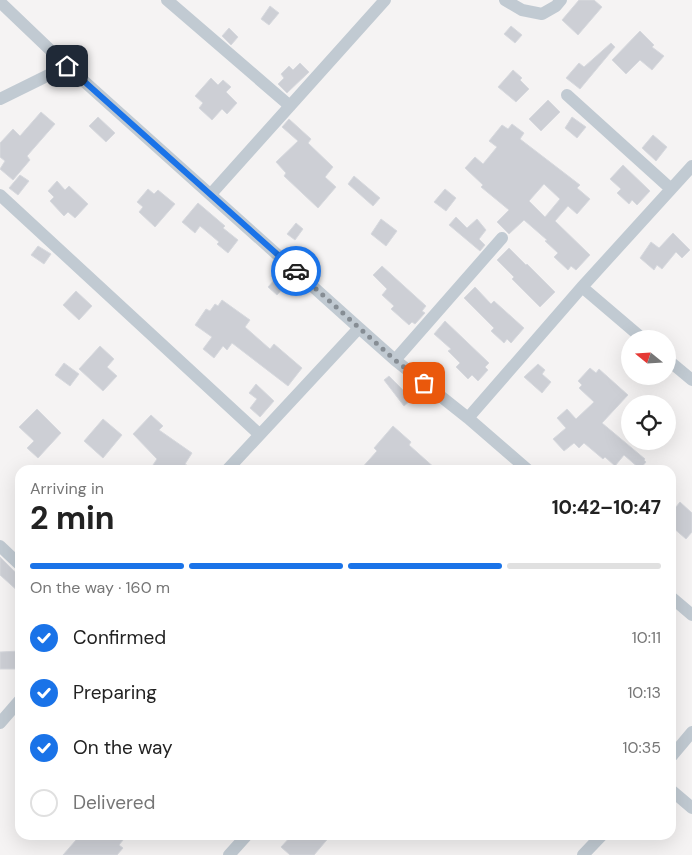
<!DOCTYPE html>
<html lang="en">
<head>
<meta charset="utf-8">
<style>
  body { margin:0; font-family:"DM Sans",sans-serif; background:#f6f6f6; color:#222; height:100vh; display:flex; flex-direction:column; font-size:19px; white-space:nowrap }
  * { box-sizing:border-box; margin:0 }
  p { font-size:16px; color:#767676 }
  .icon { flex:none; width:28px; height:28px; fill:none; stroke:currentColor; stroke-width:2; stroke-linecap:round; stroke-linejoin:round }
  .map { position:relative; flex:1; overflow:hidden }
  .panel { position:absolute; left:15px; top:465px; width:661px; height:375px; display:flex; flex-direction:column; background:#fff; border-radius:15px; box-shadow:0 5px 20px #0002 }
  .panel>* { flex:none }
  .needle { width:32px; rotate:288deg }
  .tools { position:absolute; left:621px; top:330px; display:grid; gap:10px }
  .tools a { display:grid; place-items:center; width:55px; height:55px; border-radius:50%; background:#fff; box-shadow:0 5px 20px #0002; font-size:25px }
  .pin { position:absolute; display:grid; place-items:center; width:42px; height:42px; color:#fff; margin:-21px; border-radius:10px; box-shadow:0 2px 8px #0006 }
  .courier { position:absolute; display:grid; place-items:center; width:50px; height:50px; margin:-25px; border:4px solid #1a73e8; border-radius:50%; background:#fff; color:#222; box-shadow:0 1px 6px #0007 }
  .headline em { font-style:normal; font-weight:700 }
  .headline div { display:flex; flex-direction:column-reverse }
  .headline { display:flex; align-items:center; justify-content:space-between; height:85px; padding:0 15px }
  h1 { font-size:32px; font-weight:700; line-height:38px }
  .bar { display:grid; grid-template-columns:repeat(4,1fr); gap:8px 5px; align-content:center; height:60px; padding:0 15px }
  .bar i { height:6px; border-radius:4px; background:#e0e0e0 }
  .bar .on { background:#1a73e8 }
  .bar p { grid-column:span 4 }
  ol { padding:0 15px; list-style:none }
  li { display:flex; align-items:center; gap:15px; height:55px }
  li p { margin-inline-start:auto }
  li .icon { padding:5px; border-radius:50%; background:#1a73e8; color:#fff; stroke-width:4 }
  li:last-child { color:#767676 }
  li i { width:28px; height:28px; border:2px solid #e0e0e0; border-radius:50% }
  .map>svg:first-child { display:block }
  .building { fill:#cdcfd5; stroke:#d7d9de; fill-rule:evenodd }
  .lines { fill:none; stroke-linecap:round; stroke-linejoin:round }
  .minor { stroke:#c1cad2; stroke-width:12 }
  .done { stroke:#868d94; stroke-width:5; stroke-dasharray:0 9 }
  .route { stroke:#1a73e8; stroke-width:6 }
</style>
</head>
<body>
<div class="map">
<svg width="692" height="855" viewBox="0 0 692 855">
  <rect width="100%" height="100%" fill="#f5f3f3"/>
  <!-- building -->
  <path class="building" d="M579 0H594L602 7 578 35 562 20Z
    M270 6 279 13 269 25 261 19Z
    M511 26 522 35 515 43 504 34Z
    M229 28 238 37 231 45 222 36Z
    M640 31 654 45 652 47 664 56 652 70 640 60 626 74 612 60Z
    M611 43 615 47 580 89 566 78 579 63 584 67Z
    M300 63 309 72 287 93 278 84 284 78 281 74 289 66 293 70Z
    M513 70 522 78 520 80 529 89 516 102 498 87Z
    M211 78 218 85 223 80 231 87 226 92 237 103 227 114 222 109 212 120 199 108 203 103 195 96Z
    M548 100 560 112 541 131 529 119Z
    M41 112 55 124 27 156 30 160 13 180 0 169 5 161 0 157V143L13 129 20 136Z
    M98 117 115 133 106 142 89 126Z
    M572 117 586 127 577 138 565 128Z
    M289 119 311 139 308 143 333 167 325 177 336 187 318 208 284 176 286 173 276 162 298 141 282 127Z
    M512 124 524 133 520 139 580 185 577 188 590 199 577 214 568 206 555 221 590 255 576 270 571 266 568 270 554 257 558 253 545 241 547 240 524 220 509 234 497 222 509 210 481 187 483 185 465 168 475 157 483 164 497 147 489 141 502 125 508 129ZM544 184 560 199 545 217 529 201Z
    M653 135 667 147 656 161 642 148Z
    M623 165 650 191 637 205 632 200 629 204 617 193 621 189 610 179Z
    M20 175 29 181 18 195 9 188Z
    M354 176 380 198 373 206 348 184Z
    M57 181 65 190 69 186 88 204 75 218 68 212 64 216 50 201 54 197 48 191Z
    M148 189 154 194 158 190 175 204 155 227 139 212 143 207 137 202Z
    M445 189 456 198 446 211 434 202Z
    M198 203 225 226 223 228 238 240 228 253 217 244 219 242 200 226 195 233 182 222Z
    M456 217 467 228 477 219 486 230 479 239 485 245 480 251 449 225Z
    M381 219 397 231 386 246 371 234Z
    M296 223 303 229 295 240 287 234Z
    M673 233 690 250 682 258 676 252 662 269 657 265 654 270 640 258 651 242 659 248Z
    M38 246 51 254 44 264 31 255Z
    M509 248 526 265 527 264 555 292 540 307 512 279 514 277 497 260Z
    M382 266 426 306 422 311 425 313 415 324 412 322 409 325 391 309 394 306 382 295 387 289 373 275Z
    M277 277 286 285 277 295 268 287Z
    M475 287 491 304 494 301 524 328 511 343 507 339 504 343 491 331 494 328 464 298Z
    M76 291 92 306 79 320 63 305Z
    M222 300 250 320 245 327 270 349 274 344 302 368 288 386 232 343 227 350 223 346 214 358 203 349 212 337 195 325 206 309 210 311 215 304 218 306Z
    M445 321 489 363 485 367 488 370 478 381 472 375 468 379 456 367 460 363 448 351 451 349 434 334Z
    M100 346 114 359 107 367 117 376 103 391 79 369Z
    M64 363 79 374 70 386 55 375Z
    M538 364 545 370 542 374 551 382 542 393 524 377Z
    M590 368 596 373 599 369 628 395 602 423 645 459 644 460 646 462 640 469 624 455 615 466 605 457 603 459 584 443 579 448 574 443 564 451 553 439 566 428 557 418 567 409 576 419 594 402 579 388 582 385 578 381Z
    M389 376 412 399 404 406 384 380Z
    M256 384 274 401 260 417 250 408 257 399 249 393Z
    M37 409 61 433 38 458 27 448 34 441 19 427Z
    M151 415 163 426 159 430 192 453 185 464 194 470H160L153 465 157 459 133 434Z
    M103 419 122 435 103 458 84 441Z
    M393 426 411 442 409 445 437 470H360L377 451 374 448Z
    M680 502 692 513V532L686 539 671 526V513Z
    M0 557 14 571 20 574V593L0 575Z
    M20 651V669H0V652Z
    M70 835H117L123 840 119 845 123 848 117 855H63L76 840Z
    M292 835H331L314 855H290L281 847Z"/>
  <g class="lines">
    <!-- minor -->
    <path class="minor" d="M167 0 290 106
      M505 0 522 10 542 14 556 6 561 0
      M0 2 67 66 359 328 395 360 468 418 528 470
      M567 95 671 189
      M0 99 67 66
      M211 194 385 0
      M0 195 259 434
      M582 287 643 339
      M395 360 502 238
      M668 360 692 380
      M468 418 582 287 692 166
      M227 470 359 328
      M0 546 20 565
      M671 597 692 615
      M0 723 20 700
      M671 757 692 732
      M671 790 692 808
      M229 855 247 835
      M583 855 602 835"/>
  </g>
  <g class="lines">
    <!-- done -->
    <path class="done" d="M296 271 395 360 424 383"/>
    <!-- route -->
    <path class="route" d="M67 66 296 271"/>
  </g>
</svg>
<div class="tools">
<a><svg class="needle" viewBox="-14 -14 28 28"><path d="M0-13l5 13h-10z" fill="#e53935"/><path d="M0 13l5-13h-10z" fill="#767676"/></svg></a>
<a><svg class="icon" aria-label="locate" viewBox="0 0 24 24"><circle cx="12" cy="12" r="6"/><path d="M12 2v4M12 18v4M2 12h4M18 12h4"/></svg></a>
</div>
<div class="pin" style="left:424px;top:383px;background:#ea580c"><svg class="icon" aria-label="bag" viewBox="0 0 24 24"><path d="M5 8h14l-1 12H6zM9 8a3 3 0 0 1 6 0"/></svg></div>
<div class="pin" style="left:67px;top:66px;background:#1f2937"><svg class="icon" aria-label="home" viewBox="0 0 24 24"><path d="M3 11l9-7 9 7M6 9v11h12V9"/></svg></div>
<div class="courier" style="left:296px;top:271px"><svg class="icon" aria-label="car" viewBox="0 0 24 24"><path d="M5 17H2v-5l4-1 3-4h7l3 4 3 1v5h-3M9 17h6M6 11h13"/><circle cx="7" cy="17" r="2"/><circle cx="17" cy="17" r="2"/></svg></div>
<section class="panel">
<div class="headline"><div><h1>2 min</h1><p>Arriving in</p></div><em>10:42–10:47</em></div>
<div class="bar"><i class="on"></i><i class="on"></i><i class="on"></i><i></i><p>On the way · 160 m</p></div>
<ol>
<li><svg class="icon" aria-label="check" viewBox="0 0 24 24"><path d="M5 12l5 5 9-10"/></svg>Confirmed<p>10:11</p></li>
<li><svg class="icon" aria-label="check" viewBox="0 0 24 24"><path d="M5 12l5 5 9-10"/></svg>Preparing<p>10:13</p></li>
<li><svg class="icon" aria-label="check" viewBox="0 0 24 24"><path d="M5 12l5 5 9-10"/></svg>On the way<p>10:35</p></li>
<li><i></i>Delivered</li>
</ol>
</section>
</div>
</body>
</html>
